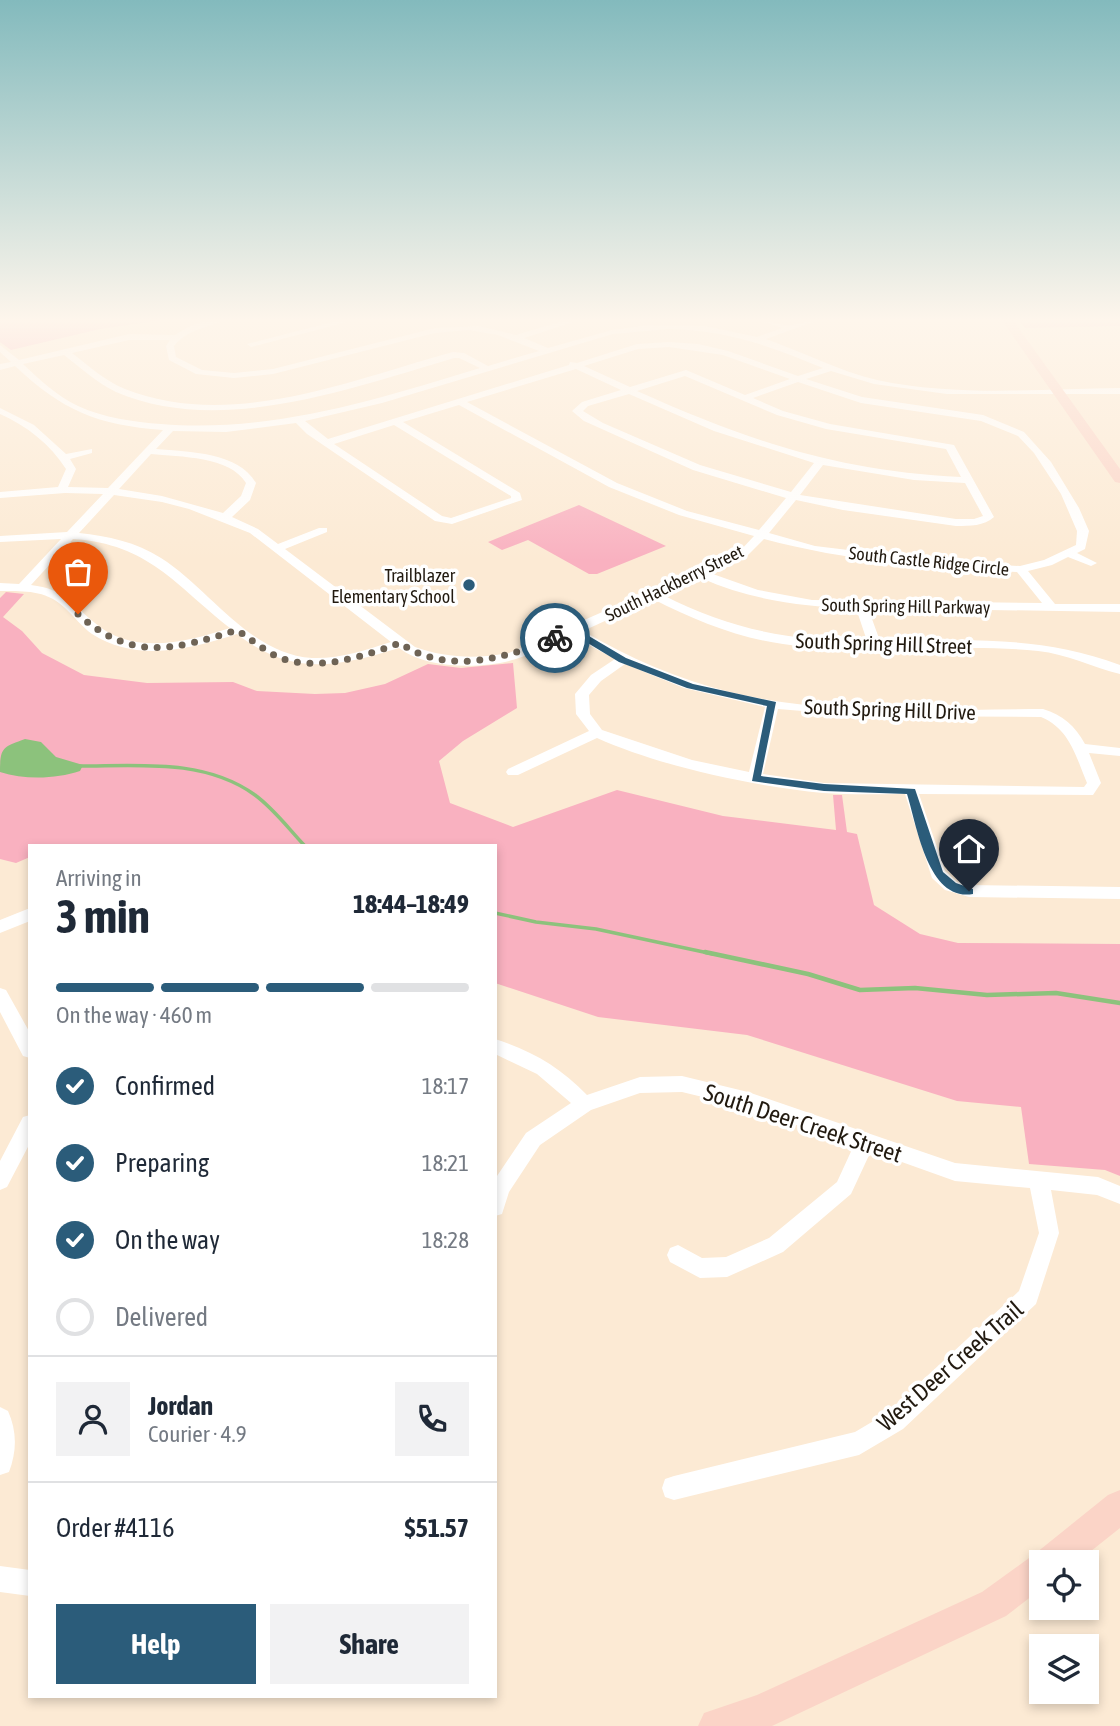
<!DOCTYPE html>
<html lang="en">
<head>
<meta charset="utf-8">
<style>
  body { margin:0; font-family:"Asap Condensed",sans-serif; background:#f2f2f3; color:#1f2937; height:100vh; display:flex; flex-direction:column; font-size:26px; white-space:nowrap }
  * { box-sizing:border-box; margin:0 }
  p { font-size:23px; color:#747a83 }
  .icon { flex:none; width:38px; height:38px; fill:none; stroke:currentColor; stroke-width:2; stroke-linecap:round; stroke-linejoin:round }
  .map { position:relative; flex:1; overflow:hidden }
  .side { position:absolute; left:28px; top:844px; width:469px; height:854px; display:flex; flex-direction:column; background:#fff; border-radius:0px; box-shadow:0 4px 10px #0003 }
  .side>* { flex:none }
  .buttons { position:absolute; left:1029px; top:1550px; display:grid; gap:14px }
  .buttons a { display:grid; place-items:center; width:70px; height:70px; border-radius:0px; background:#fff; box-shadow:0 4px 10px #0003; font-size:35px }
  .pin { position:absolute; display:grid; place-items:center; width:60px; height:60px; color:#fff; margin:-72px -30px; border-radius:50% 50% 50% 0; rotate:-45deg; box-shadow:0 0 7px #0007 }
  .pin .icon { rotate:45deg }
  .courier { position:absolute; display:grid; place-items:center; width:70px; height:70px; margin:-35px; border:5px solid #2b5c7a; border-radius:50%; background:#fff; color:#222; box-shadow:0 2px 9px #0007 }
  .headline em { font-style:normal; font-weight:700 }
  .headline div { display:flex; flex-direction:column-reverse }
  .headline { display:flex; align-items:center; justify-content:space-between; height:119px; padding:0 28px }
  h1 { font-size:46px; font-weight:700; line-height:52px }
  .bar { display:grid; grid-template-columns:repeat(4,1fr); gap:10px 7px; align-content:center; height:84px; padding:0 28px }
  .bar i { height:9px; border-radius:5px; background:#e0e1e3 }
  .bar .selected { background:#2b5c7a }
  .bar p { grid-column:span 4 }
  .line { display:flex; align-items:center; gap:18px; padding:0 28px; border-top:2px solid #e0e1e3 }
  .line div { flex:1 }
  .round { display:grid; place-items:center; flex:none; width:74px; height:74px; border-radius:0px; background:#f2f2f3 }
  ol { padding:0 28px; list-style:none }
  li { display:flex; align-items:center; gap:21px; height:77px }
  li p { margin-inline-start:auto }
  li .icon { padding:7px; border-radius:50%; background:#2b5c7a; color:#fff; stroke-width:4 }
  li:last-child { color:#747a83 }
  li i { width:38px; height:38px; border:4px solid #e0e1e3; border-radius:50% }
  .primary-button { display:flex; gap:14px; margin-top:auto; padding:14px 28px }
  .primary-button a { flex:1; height:80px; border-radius:0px; background:#2b5c7a; color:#fff; font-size:28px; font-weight:700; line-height:80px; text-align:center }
  .primary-button a+a { background:#f2f2f3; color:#1f2937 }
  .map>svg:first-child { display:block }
  .green { fill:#f9b1c0 }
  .water { fill:#8cc27c }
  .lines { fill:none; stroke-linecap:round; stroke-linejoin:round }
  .stream-far1 { stroke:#8cc27c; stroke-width:3.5 }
  .stream { stroke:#8cc27c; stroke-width:4.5 }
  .minor { fill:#fff; fill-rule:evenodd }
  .major { fill:#fbd4c7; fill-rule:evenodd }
  .route { fill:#2b5c7a }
  .done { stroke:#6e6355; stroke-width:7; stroke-dasharray:0 12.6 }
  .poi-dot { fill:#2b5c7a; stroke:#fff; stroke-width:2.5 }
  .labels { text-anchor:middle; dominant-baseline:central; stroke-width:7; stroke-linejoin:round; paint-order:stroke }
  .far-street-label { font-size:18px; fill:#221a10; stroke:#fff }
  .far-poi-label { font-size:18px; fill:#221a10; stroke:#fff; text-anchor:end }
  .street-label { font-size:21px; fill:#221a10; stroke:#fff }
  .near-street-label { font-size:24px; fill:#221a10; stroke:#fff }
</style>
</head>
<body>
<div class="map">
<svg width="1120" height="1726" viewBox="0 0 1120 1726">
  <rect width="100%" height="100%" fill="#fcead4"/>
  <!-- green -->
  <path class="green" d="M0 319H170L100 329 11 350 0 342Z
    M1018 319H1120V326L1025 328Z
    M579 505 666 546 597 574H589L528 540 502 550 488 542Z
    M6 592 24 594 3 617 22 631 42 653 84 675 147 683 233 682 257 691 315 694 345 693 385 684 428 664 461 668 513 663 517 708 463 741 439 761 450 803 513 827 617 790 723 816 836 830 833 795H842L847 832 857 834 874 905 920 934 958 943 1120 944V1176L1105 1170 1029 1164 1021 1107 957 1101 747 1035 598 1017 495 983V845H30V857L16 863 0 859V598Z"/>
  <!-- water -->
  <path class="water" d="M25 739 41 742 56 757 83 765 80 771C56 779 25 780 0 772 0 747 3 747 25 739Z"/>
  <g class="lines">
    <!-- stream-far1 -->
    <path class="stream-far1" d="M78 766C137 766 204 758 255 795 274 809 288 828 304 845
      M495 913 536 922 596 929 713 954"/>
    <!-- stream -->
    <path class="stream" d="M705 952 808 974 860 990 915 988 987 995 1056 993 1120 1003"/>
    <!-- minor -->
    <path class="minor" d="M211 319H227C208 328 189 328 174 346L176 357 202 370 234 373 273 369 435 328 479 326 516 335 569 319H583L524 338 548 348 612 330 649 325 705 326 757 337 782 328 755 319C767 319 780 326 791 325 801 324 810 319 821 319L766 339C803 352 839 371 877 380 957 397 1040 389 1120 388V394H947L874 384 831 371 806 379 862 397 983 415 1024 432 1051 462 1079 508 1089 531 1085 549 1077 553 1097 563 1091 566 1068 557 1052 565 1028 571 1055 604H1120V612L868 608 880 641C966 641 1037 634 1120 665V674C1092 667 1067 654 1038 651 954 642 868 657 783 644 738 638 694 620 653 599L583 631C629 658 677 679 730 692 831 717 940 709 1043 709 1063 715 1075 726 1085 744L1120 748V756L1089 753 1101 783 1093 795 919 794 945 871 957 882 969 885 1120 887V899L969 897 945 890 932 878 905 794C878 794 850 795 823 793 753 786 662 767 597 738L518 775H508L506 772 508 769 589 731 576 714 575 694 591 675 615 659 572 636C554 643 535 653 516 659 483 669 428 670 399 648 337 667 292 677 237 634 190 649 137 663 92 634 82 627 74 616 65 608 47 590 24 591 0 591V583L19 584 61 539 0 542V536L67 532 103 494 65 493 0 498V492L58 487 66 469C50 444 27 426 0 414V408L34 425 66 454 92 449V453L70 459 76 469 68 487 108 488 163 430C97 425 63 411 15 366L0 370V364L11 362 0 352V345L19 360 129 334 175 335 190 326ZM668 329C727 330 770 346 823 368L798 376 728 351 698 344 669 342 637 344 577 363 570 362 569 365 328 439 305 421 382 403 613 334ZM468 330 498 335 539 351 488 366 464 353 453 352C350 380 232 431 125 389 105 381 89 366 72 353L129 340H170L166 346 169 360 196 374 234 378 273 374 435 333ZM669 347 723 355 790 379 745 395 686 370 630 387 584 366 638 349ZM64 355C81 368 97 383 116 392 220 437 352 388 454 358H459L480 368C376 400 271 433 161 424 134 422 104 418 78 406 57 396 40 380 23 364ZM576 369 621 390 582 402 572 411 584 421 693 470 786 498 759 530 687 511 617 483 467 402ZM685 376 777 415 826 429 946 449 961 477C838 471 749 441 637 391ZM798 382 861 403 981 421 1018 436 1034 453 1061 494 1077 531 1076 545 1044 560 1020 566 948 562 815 546 769 533 796 500 843 510 956 526C970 526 984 526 994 517L954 445 830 424 783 411 753 398ZM629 394 714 431 814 463 791 492 700 465 603 423 583 411 588 406ZM459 405 609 487 679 515 754 536 739 552 509 653C477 659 445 658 415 647L285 549 327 532V528H319L278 544 258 529 232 517 250 500 256 483C238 452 190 452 156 449L173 431 226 432 296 423 307 434 435 521 452 524 522 500 520 493 403 422ZM394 425 511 496V498L451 518 442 516 334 444ZM151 454C180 457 230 456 246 483L241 496 223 513 162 496 119 489ZM823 465 914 480 965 483 983 516 974 519H956L800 495ZM114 495 162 502 189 509 250 533 391 642C366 650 339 659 312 658 249 654 210 589 161 558 136 542 108 536 79 533ZM73 539C149 544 175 585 230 628 187 642 133 656 95 623 71 604 65 589 31 585ZM764 539C846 561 932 568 1017 572L1042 603 812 600 758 590 710 573 747 556ZM701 578C751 600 801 607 856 608L867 641C791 641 731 630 663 595ZM625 664 684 688 765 707 749 772 692 760 602 730 590 714 589 695 601 681ZM778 709 864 716 1041 717C1070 729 1076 757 1087 783L1084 787 824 783 763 774Z
      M344 319H359L251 347 247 344Z
      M30 908V921L0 933V920Z
      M0 988 6 990 30 1033V1058L23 1056 0 1012Z
      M495 1039C532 1051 560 1067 587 1095L640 1077 682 1076 748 1092 955 1163 1098 1177 1120 1186V1204L1097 1195 1051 1190 1059 1233 1036 1304 903 1429 859 1455 674 1500 665 1497 662 1488 665 1479 674 1476 855 1432 887 1413 1019 1291 1039 1233 1030 1188 955 1181 871 1151 851 1194 783 1252 727 1277 700 1278 670 1262 667 1255 670 1248 678 1245 702 1258 726 1257 769 1238 837 1182 854 1145 748 1108 682 1092 640 1093 591 1110 540 1145 509 1192 502 1214 495 1216V1179L526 1133 571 1103 537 1074 495 1054Z
      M30 1115V1143L7 1187 0 1190V1161L23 1117Z
      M0 1407 8 1411C17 1431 17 1451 9 1472L0 1475Z
      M0 1566 30 1570V1596L0 1592Z"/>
    <!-- major -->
    <path class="major" d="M1001 319H1012L1120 469V483L1115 482Z
      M1120 1490V1528L1076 1563H1041V1589L1006 1616 772 1726H698L704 1713 757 1695 982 1592 1036 1553 1108 1495Z"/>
  </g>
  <!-- sky -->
  <linearGradient id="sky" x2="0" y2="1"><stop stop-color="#83babd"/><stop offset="0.57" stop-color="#fef6ec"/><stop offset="1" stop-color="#fef6ec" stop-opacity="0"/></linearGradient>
  <rect width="1120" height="561" fill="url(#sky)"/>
  <!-- route -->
  <path class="route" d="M570 629H577L626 658 693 684 776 702 761 776 824 784 915 789 943 872 956 883 973 889V894C928 902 917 826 907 794L824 791 752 781 767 706 687 688 619 662 573 634 555 641 551 638Z"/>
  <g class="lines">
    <!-- done -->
    <path class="done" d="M78 614C131 662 174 650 237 630 252 640 267 653 283 659 322 671 363 656 400 643 448 676 506 658 555 638"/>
  </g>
  <!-- markers -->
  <circle class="poi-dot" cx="469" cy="585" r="7"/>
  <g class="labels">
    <!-- far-street labels -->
    <g class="far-street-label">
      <text transform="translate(929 561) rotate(6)">South Castle Ridge Circle</text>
      <text transform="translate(674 583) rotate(-26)">South Hackberry Street</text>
      <text transform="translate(906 606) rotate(1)">South Spring Hill Parkway</text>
    </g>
    <!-- far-poi labels -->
    <g class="far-poi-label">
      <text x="455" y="575">Trailblazer<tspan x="455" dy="21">Elementary School</tspan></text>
    </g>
    <!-- street labels -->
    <g class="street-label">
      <text transform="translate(884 643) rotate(2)">South Spring Hill Street</text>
      <text transform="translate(890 709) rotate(2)">South Spring Hill Drive</text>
    </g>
    <!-- near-street labels -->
    <g class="near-street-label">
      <text transform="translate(803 1123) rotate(18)">South Deer Creek Street</text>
      <text transform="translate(950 1366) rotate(-41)">West Deer Creek Trail</text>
    </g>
  </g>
</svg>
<div class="buttons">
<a><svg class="icon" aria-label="locate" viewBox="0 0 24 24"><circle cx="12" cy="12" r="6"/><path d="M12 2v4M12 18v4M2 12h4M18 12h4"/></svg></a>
<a><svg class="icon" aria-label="layers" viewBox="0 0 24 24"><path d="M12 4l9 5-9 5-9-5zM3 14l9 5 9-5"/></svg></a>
</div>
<div class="pin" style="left:78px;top:614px;background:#ea580c"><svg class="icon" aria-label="bag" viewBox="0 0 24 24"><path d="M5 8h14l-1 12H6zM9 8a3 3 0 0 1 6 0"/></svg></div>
<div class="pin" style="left:969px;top:891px;background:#1f2937"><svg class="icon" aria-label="home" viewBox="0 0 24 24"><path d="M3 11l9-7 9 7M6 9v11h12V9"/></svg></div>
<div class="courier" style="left:555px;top:638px"><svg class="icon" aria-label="bike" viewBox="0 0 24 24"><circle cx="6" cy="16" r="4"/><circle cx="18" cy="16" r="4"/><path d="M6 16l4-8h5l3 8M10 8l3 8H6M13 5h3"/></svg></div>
<section class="side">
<div class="headline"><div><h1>3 min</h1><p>Arriving in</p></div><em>18:44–18:49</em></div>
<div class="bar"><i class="selected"></i><i class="selected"></i><i class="selected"></i><i></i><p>On the way · 460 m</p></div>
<ol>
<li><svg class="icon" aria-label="check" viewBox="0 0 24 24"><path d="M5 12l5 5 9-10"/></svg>Confirmed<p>18:17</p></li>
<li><svg class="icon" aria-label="check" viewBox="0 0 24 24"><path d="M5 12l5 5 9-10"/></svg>Preparing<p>18:21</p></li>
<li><svg class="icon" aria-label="check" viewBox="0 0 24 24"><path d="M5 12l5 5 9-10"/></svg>On the way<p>18:28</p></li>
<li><i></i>Delivered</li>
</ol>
<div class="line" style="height:126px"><a class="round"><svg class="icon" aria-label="person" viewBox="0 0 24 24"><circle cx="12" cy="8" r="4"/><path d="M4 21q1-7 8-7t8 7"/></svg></a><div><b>Jordan</b><p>Courier · 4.9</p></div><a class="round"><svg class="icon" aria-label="phone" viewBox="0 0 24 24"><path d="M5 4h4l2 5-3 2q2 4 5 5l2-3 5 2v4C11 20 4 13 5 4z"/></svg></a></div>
<div class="line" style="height:91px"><div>Order #4116</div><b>$51.57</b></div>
<div class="primary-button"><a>Help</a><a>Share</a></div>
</section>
</div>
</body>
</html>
